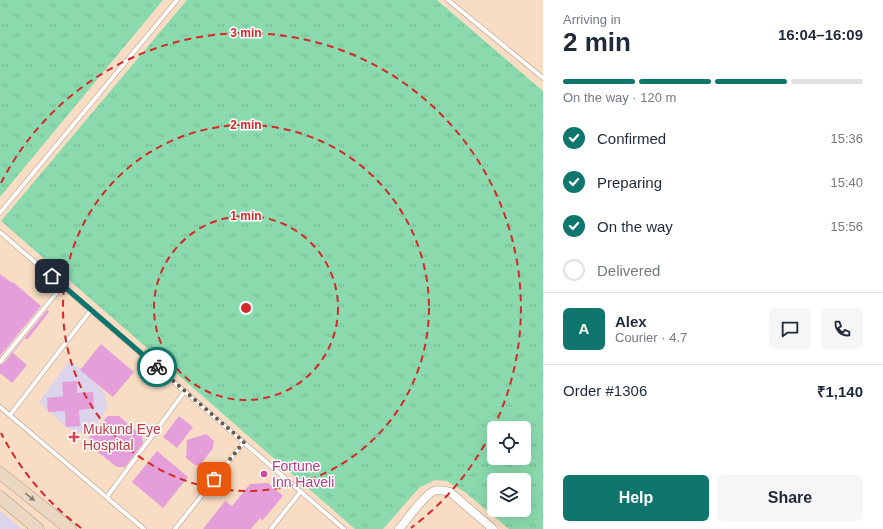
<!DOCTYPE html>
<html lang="en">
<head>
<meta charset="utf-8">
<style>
  body { margin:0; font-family:Helvetica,sans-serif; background:#f6f6f7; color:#1f2937; height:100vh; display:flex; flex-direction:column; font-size:15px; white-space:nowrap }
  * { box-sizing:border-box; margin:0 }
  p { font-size:13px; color:#747a83 }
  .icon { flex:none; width:22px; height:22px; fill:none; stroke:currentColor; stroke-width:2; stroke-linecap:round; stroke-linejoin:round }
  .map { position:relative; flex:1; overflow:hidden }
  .drawer { display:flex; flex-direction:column; background:#fff; width:340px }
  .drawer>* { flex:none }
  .buttons { position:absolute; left:487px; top:421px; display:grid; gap:8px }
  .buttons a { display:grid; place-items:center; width:44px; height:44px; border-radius:6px; background:#fff; box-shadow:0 4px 16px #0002; font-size:20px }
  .pin { position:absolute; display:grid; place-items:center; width:34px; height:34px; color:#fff; margin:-17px; border-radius:8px; box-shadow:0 2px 6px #0006 }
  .courier { position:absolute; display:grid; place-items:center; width:40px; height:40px; margin:-20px; border:3px solid #0f766e; border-radius:50%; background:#fff; color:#222; box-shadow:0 1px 5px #0007 }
  .overview em { font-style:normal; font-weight:800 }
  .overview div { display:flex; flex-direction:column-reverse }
  .overview { display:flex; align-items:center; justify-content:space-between; height:68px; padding:0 20px }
  h1 { font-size:26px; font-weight:800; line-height:30px }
  .bar { display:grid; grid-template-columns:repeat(4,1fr); gap:6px 4px; align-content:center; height:48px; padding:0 20px }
  .bar i { height:5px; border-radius:3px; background:#e0e1e3 }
  .bar .active { background:#0f766e }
  .bar p { grid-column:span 4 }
  .line { display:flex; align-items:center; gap:10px; padding:0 20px; border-top:1px solid #e0e1e3 }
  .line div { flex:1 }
  .round { display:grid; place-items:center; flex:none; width:42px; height:42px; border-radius:6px; background:#f6f6f7 }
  ol { padding:0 20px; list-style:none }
  li { display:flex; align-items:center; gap:12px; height:44px }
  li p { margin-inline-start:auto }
  li .icon { padding:4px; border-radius:50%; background:#0f766e; color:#fff; stroke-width:4 }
  li:last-child { color:#747a83 }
  li i { width:22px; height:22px; border:2px solid #e0e1e3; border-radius:50% }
  .button { display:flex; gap:8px; margin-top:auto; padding:8px 20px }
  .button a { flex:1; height:46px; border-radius:6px; background:#0f766e; color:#fff; font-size:16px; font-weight:800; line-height:46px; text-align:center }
  .button a+a { background:#f6f6f7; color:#1f2937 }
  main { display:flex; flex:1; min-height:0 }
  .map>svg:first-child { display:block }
  .commercial { fill:#dcd4ea }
  .grass { fill:url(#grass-tufts); fill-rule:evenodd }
  .building { fill:#e49fda }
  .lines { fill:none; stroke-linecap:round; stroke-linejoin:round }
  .lane-casing { stroke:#ae957e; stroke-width:5 }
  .street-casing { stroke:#ae957e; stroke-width:9 }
  .secondary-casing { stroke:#ae957e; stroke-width:13 }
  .lane { stroke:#fff; stroke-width:4 }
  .street { stroke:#fff; stroke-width:8 }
  .secondary { stroke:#ead8c2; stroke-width:12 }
  .oneway { fill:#8c7e6e }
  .done { stroke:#675849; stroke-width:4; stroke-dasharray:0 7.2 }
  .route { stroke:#0f766e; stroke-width:5 }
  .ring { fill:none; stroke:#d62828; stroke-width:2; stroke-dasharray:7 5 }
  .health-dot { fill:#e0444e; stroke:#fff; stroke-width:1.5 }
  .hotel-dot { fill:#d1479c; stroke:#fff; stroke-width:1.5 }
  .labels { text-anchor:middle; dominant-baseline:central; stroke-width:3; stroke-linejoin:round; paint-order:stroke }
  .health-label { font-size:14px; fill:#be3a42; stroke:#fff; text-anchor:start }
  .hotel-label { font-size:14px; fill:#b23c85; stroke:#fff; text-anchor:start }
  .centre { fill:#d62828; stroke:#fff; stroke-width:2 }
  .ring-label { font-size:12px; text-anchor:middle; font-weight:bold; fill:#d62828; stroke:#fff; stroke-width:3; stroke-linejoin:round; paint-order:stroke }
</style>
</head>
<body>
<main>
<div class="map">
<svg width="543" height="529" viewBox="0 0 543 529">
  <defs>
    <pattern id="grass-tufts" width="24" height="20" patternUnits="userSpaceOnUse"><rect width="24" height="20" fill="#8bdaae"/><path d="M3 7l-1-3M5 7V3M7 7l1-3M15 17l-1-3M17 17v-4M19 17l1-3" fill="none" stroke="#77ba94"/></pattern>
  </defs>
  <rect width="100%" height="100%" fill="#f8ddc4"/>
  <!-- commercial -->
  <path class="commercial" d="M69 361 89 374 98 385 105 394 107 408 95 427 78 433 66 427 39 402Z
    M0 511 22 529H0Z"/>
  <!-- grass -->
  <path class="grass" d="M0 0H163L0 197Z
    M187 0H437L543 91V529H509L466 493 447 481 435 480 419 488 383 529H355L1 221ZM494 428H524V458H494ZM494 480H524V510H494Z"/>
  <!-- building -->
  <path class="building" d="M0 274 12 283 13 282 41 306 0 356Z
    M47 310 49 312 27 340 25 338 13 353 27 365 12 383 0 373V365L3 364Z
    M101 344 134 372 113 397 80 370Z
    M77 381V393L93 392 94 408 79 410 80 426 66 427 65 411 48 412 47 398 63 396 62 382Z
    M108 416H119L142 436 143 443 125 467H117L90 446 89 437Z
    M179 416 193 427 177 448 163 437Z
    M206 434 214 441 213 448 201 464 196 466 186 458 187 440Z
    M157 451 188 477 163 508 132 482Z
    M268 483 283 496 262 521 260 518 251 529H203L225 501 232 506 250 484Z"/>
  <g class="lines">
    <!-- lane casing -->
    <g class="lane-casing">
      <path id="lane" d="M448 0 543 78
        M0 213 177 0
        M0 232 344 529
        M0 362 63 285
        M0 407 144 529
        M10 415 91 310
        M107 497 185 391
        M175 529 244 442
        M271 529 301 491"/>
    </g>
    <!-- street casing -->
    <g class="street-casing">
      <path id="street" d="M399 529C406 521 425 494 434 491 438 489 445 491 450 492L493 529"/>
    </g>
    <!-- secondary casing -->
    <g class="secondary-casing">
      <path id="secondary" d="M0 473 70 529
        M0 497 38 529"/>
    </g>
    <!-- lane -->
    <use href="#lane" class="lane"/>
    <!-- street -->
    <use href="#street" class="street"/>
    <!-- secondary -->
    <use href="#secondary" class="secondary"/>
  </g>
  <!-- one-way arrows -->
  <defs><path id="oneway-solid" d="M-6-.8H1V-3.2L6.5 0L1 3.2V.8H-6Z"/></defs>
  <use class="oneway" href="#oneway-solid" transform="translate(30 497) rotate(39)"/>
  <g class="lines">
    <!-- done -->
    <path class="done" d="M157 367 244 442 214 479"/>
    <!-- route -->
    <path class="route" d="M52 276 157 367"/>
  </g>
  <!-- distance rings -->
  <g class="ring">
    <circle cx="246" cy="308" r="92"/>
    <circle cx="246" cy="308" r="183"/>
    <path d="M81 528A275 275 0 0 1 1 433M1 183A275 275 0 1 1 411 528"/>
  </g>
  <!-- markers -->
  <path class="health-dot" d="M72 431h4v4h4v4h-4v4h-4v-4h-4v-4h4z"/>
  <circle class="hotel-dot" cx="264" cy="474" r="4"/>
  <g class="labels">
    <!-- health labels -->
    <g class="health-label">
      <text x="83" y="429">Mukund Eye<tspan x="83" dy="16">Hospital</tspan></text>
    </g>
    <!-- hotel labels -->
    <g class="hotel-label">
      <text x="272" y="466">Fortune<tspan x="272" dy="16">Inn Haveli</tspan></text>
    </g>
  </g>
  <circle cx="246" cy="308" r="6" class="centre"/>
  <g class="ring-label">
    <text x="246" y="37">3 min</text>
    <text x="246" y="129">2 min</text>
    <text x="246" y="220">1 min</text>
  </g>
</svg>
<div class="buttons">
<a><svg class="icon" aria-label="locate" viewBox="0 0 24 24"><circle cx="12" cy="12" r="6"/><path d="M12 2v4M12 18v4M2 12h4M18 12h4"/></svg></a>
<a><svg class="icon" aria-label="layers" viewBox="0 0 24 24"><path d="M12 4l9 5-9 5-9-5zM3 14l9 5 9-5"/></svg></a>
</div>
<div class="pin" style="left:214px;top:479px;background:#ea580c"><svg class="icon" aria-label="bag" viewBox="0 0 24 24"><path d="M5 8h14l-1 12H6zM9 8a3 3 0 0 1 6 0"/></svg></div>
<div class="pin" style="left:52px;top:276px;background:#1f2937"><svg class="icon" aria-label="home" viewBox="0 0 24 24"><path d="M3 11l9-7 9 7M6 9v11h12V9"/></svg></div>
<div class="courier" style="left:157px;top:367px"><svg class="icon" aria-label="bike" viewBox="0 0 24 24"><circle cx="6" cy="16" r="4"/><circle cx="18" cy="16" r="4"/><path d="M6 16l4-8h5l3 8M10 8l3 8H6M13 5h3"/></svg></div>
</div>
<section class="drawer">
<div class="overview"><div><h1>2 min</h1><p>Arriving in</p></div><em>16:04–16:09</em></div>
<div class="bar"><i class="active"></i><i class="active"></i><i class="active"></i><i></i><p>On the way · 120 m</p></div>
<ol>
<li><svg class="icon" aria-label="check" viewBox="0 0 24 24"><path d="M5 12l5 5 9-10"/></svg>Confirmed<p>15:36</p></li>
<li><svg class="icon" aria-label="check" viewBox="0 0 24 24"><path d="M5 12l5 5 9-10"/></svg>Preparing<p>15:40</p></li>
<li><svg class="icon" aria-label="check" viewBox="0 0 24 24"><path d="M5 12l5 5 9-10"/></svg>On the way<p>15:56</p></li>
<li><i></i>Delivered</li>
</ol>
<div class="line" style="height:72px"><b class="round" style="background:#0f766e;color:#fff">A</b><div><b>Alex</b><p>Courier · 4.7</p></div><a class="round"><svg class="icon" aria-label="chat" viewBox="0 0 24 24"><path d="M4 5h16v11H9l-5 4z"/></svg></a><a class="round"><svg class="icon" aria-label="phone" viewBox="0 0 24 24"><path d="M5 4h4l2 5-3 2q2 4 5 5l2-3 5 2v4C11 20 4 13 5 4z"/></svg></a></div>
<div class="line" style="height:52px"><div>Order #1306</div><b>₹1,140</b></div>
<div class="button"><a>Help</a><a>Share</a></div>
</section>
</main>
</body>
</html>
